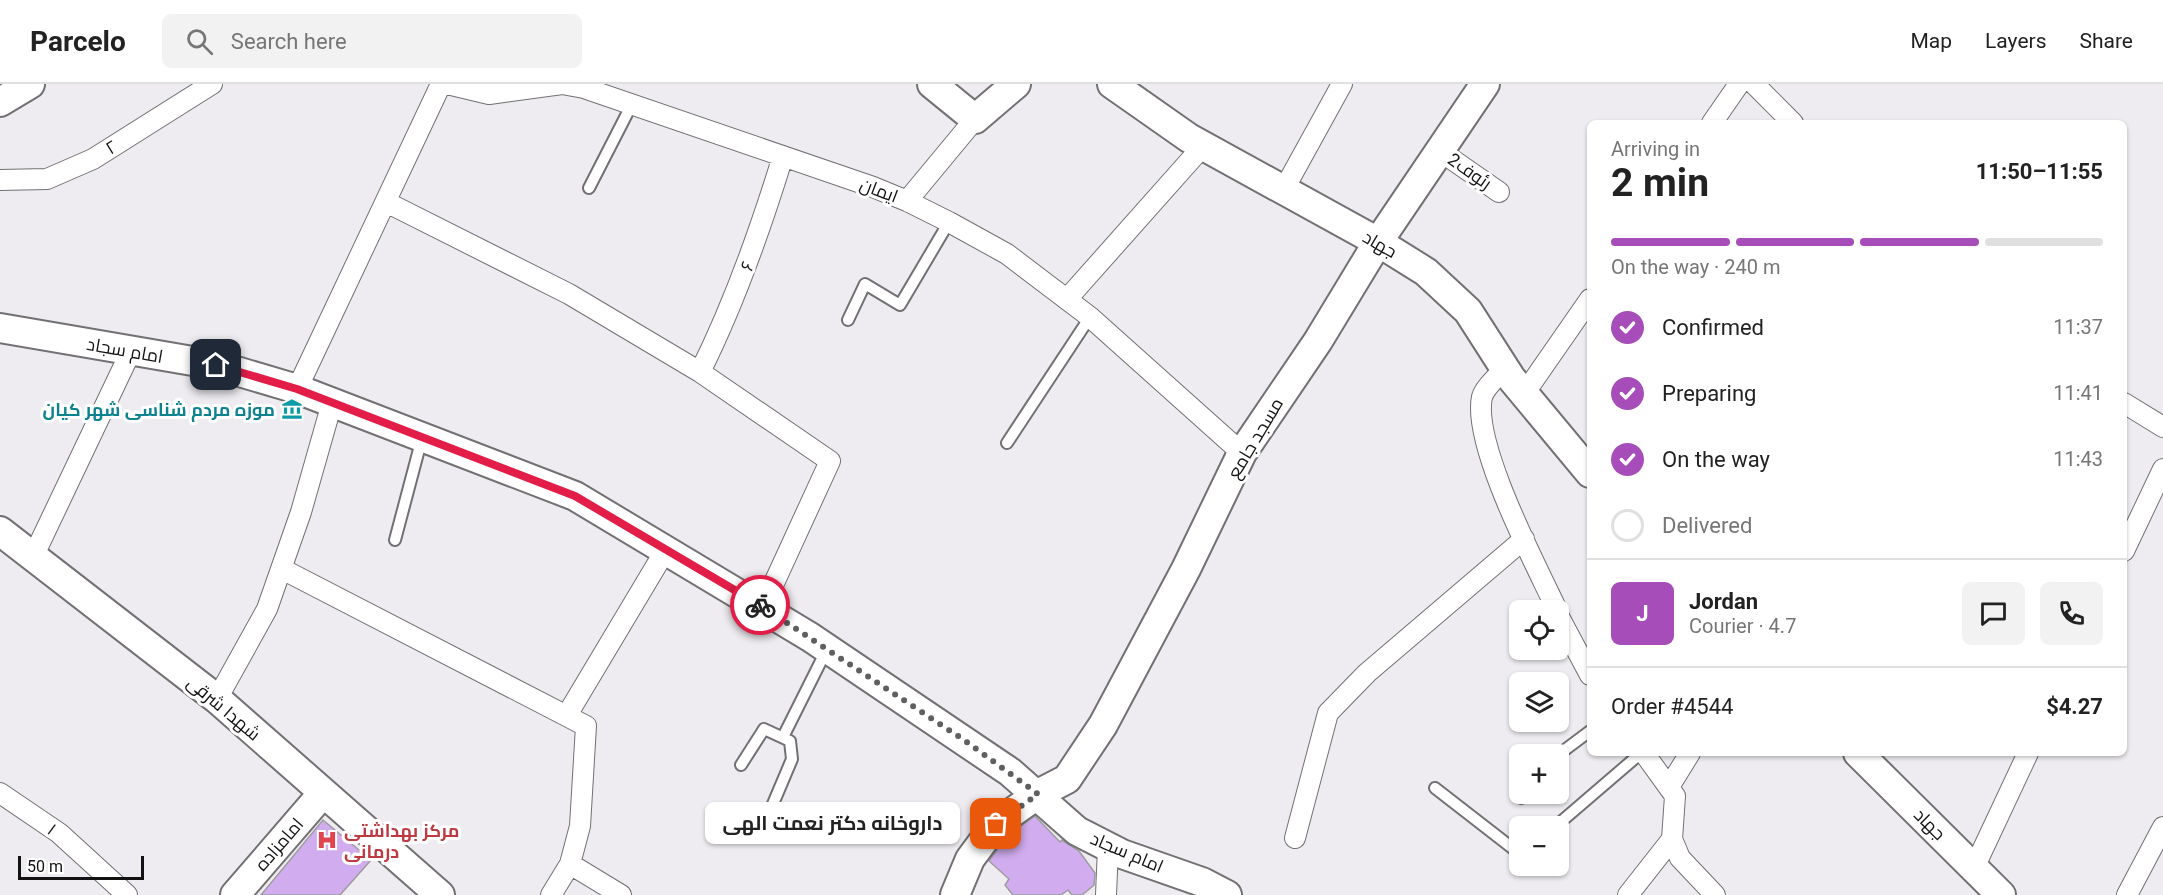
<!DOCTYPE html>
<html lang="en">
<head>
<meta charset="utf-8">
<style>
  body { margin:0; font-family:Roboto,Cairo,sans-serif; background:#f2f2f2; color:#222; height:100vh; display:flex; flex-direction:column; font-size:22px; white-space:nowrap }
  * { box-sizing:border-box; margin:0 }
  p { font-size:20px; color:#767676 }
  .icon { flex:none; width:33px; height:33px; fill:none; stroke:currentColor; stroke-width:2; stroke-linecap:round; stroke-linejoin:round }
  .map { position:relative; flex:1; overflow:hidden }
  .details { position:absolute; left:1587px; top:36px; width:540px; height:636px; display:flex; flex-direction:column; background:#fff; border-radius:9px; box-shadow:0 2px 4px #0004 }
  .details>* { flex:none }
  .tools { position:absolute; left:1509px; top:516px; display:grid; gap:12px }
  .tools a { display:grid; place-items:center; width:60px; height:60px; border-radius:9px; background:#fff; box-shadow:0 2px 4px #0004; font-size:30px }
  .scale { position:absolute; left:18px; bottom:15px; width:126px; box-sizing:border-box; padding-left:6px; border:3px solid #121213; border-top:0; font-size:16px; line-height:21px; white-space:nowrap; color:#121213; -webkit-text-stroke:4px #fff; paint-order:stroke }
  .pin { position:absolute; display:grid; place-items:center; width:51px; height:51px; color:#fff; margin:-26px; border-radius:12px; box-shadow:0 3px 9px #0006 }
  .courier { position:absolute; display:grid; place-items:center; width:60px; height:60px; margin:-30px; border:4px solid #e11d48; border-radius:50%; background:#fff; color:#222; box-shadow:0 2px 8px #0007 }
  .bubble { position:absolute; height:42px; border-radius:9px; background:#fff; box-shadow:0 2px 4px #0004; font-size:20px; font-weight:700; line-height:42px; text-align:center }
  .summary em { font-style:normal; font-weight:700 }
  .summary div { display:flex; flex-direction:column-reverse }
  .summary { display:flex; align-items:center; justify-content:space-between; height:102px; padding:0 24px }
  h1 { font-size:39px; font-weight:700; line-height:45px }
  .bar { display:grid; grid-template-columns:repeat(4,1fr); gap:9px 6px; align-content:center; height:72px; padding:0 24px }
  .bar i { height:8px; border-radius:4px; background:#e0e0e0 }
  .bar .active { background:#a64db9 }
  .bar p { grid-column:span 4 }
  .line { display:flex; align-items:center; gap:15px; padding:0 24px; border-top:2px solid #e0e0e0 }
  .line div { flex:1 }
  .round { display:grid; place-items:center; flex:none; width:63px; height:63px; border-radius:9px; background:#f2f2f2 }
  ol { padding:0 24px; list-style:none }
  li { display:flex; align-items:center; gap:18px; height:66px }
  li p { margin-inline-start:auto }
  li .icon { padding:6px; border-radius:50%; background:#a64db9; color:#fff; stroke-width:4 }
  li:last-child { color:#767676 }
  li i { width:33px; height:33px; border:3px solid #e0e0e0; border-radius:50% }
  header { display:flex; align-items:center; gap:36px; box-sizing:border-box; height:84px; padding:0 30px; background:#fff; border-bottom:2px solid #e0e0e0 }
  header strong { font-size:28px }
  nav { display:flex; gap:33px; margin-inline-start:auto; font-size:21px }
  .search { width:420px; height:54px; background:#f2f2f2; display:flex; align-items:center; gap:15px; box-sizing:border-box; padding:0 21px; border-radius:9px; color:#767676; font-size:22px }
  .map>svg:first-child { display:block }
  .building { fill:#d1adef; stroke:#9e9c9f; stroke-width:1.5 }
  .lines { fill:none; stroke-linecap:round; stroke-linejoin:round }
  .lane-casing { stroke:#727073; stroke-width:14 }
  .street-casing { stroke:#727073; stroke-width:22 }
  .secondary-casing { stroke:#727073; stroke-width:32 }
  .lane { stroke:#fff; stroke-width:10 }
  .street { stroke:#fff; stroke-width:20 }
  .secondary { stroke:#fff; stroke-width:28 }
  .done { stroke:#5f5e60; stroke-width:6; stroke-dasharray:0 10.8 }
  .route { stroke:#e11d48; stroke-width:8 }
  .labels { text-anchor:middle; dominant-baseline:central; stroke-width:6; stroke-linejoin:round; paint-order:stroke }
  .street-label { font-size:18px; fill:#121213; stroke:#fff }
  .culture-label { font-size:18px; font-weight:bold; fill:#0d838f; stroke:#fff; text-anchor:end }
  .health-label { font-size:18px; font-weight:bold; fill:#be3a42; stroke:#fff; text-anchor:start }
</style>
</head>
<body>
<header>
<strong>Parcelo</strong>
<div class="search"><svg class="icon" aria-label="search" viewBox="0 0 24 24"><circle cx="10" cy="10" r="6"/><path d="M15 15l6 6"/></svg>Search here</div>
<nav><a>Map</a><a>Layers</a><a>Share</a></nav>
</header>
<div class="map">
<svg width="2163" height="811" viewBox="0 0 2163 811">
  <rect width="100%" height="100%" fill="#eeecf0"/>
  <!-- building -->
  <path class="building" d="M1035 732 1060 758 1062 756 1079 767 1095 789 1094 801 1082 811H1072L1068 806 1061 811H1013L1005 801 1009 795 989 777 1007 752Z
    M323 736 371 776 340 811H261Z"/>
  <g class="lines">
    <!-- lane casing -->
    <g class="lane-casing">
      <path id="lane" d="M589 104 632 20
        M848 236 865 200 900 221 949 138
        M1007 359 1090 233
        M395 456 422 354
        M783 653 827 565
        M1558 671 1590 647
        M741 681 764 645 790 657 792 675 770 727
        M1435 704 1520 770
        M1521 714 1524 710
        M1556 742 1641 669"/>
    </g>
    <!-- street casing -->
    <g class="street-casing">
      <path id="street" d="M447 0 489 10 562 0 584 4 873 103 907 117 949 138 1007 170 1090 233 1242 369
        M1754 0 1793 39
        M1712 39 1739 0
        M1440 67 1499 108
        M0 96 47 95 93 75 212 0
        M1283 107 1342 0
        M907 117 975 35
        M386 118 569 210 700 288 830 377 763 523
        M1067 215 1203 62
        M1505 284C1498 292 1485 303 1482 313 1472 360 1535 479 1557 526
        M700 288C735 218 760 147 783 72
        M297 305 441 0
        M1524 310 1590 215
        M2124 319 2163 343
        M2124 467 2163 385
        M33 473 131 267
        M282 485 586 642 580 742 570 780 551 811
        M1558 531 1590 591
        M217 615 267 525 301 428 332 319
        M567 631 665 467
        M1644 669 1675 712 1672 755 1680 774 1715 811
        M1669 703 1690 669
        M0 709 59 749 127 811
        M1295 754 1328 629 1367 589 1524 455
        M570 780 621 811
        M1974 784 2028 669
        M1106 811 1108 763
        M1628 811 1672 755
        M2127 811 2163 743"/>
    </g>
    <!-- secondary casing -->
    <g class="secondary-casing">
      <path id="secondary" d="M932 0 975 35 1016 0
        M1112 0 1189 54 1378 158 1426 188 1468 227 1511 294 1590 389
        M0 18 30 0
        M0 244 216 281 297 305 575 412 810 553 1010 688 1077 747 1122 770 1202 798 1227 811
        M0 447 217 615 440 811
        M1858 669 2001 811
        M235 811 323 709
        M955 811 970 775 996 740 1038 710 1067 695 1103 641 1186 485 1242 369 1318 257 1378 158 1485 0"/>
    </g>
    <!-- lane -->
    <use href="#lane" class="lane"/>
    <!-- street -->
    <use href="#street" class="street"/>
    <!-- secondary -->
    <use href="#secondary" class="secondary"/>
  </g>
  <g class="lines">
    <!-- done -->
    <path class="done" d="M760 521 964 656 1038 710 996 740"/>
    <!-- route -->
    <path class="route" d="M216 281 297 305 575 412 760 521"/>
  </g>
  <!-- icons -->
  <defs>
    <g id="museum-bare" transform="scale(1.62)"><path d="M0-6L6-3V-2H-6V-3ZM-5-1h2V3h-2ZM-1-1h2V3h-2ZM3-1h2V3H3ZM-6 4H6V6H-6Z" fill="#0f9aa8" stroke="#fff" stroke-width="2.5" paint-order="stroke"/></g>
    <g id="hospital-bare" transform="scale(1.62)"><path d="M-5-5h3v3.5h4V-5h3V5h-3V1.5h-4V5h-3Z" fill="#e0444e" stroke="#fff" stroke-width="2.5" paint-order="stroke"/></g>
  </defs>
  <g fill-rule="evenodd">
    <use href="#museum-bare" x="292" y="325"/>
    <use href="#hospital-bare" x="327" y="756"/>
  </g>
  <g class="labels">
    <!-- street labels -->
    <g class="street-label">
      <text transform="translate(111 63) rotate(-32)">۲</text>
      <text transform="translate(1470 87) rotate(35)">رئوف2</text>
      <text transform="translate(879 106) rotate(21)">ایمان</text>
      <text transform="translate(1380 160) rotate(30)">جهاد</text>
      <text transform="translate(747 182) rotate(-69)">۶</text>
      <text transform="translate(125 266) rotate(10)">امام سجاد</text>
      <text transform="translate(1255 354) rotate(-59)">مسجد جامع</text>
      <text transform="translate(224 624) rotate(40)">شهدا شرقی</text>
      <text transform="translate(1930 740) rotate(45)">جهاد</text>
      <text transform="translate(52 745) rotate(36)">۱</text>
      <text transform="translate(279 760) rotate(-49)">امامزاده</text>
      <text transform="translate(1127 768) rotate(23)">امام سجاد</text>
    </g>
    <!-- culture labels -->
    <g class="culture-label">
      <text x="275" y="325">موزه مردم شناسی شهر کیان</text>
    </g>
    <!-- health labels -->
    <g class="health-label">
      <text x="344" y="746">مرکز بهداشتی<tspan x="344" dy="21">درمانی</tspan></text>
    </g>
  </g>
</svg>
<div class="tools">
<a><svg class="icon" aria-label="locate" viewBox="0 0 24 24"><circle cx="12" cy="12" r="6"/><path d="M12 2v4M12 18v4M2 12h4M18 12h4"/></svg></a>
<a><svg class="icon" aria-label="layers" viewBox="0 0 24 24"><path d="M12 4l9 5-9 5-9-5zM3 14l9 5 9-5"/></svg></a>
<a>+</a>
<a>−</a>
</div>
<div class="scale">50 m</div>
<div class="pin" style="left:996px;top:740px;background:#ea580c"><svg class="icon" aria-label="bag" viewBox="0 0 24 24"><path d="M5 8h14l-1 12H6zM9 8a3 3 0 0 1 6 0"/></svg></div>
<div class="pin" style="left:216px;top:281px;background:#1f2937"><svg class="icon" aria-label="home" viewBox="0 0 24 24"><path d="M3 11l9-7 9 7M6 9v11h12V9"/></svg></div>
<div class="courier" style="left:760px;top:521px"><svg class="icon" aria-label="bike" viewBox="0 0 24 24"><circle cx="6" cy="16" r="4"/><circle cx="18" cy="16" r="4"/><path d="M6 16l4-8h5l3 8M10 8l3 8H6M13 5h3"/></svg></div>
<div class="bubble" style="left:705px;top:718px;width:255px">داروخانه دکتر نعمت الهی</div>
<section class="details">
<div class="summary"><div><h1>2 min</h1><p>Arriving in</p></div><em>11:50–11:55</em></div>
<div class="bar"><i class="active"></i><i class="active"></i><i class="active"></i><i></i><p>On the way · 240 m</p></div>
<ol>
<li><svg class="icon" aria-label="check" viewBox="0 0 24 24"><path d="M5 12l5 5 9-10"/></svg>Confirmed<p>11:37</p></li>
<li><svg class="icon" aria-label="check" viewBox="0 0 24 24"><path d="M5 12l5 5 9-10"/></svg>Preparing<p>11:41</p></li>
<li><svg class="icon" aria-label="check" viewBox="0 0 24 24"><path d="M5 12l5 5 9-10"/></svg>On the way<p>11:43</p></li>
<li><i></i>Delivered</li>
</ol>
<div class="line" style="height:108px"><b class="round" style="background:#a64db9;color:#fff">J</b><div><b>Jordan</b><p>Courier · 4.7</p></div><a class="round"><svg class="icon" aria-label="chat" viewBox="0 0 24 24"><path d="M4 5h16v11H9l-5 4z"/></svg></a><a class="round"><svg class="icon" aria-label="phone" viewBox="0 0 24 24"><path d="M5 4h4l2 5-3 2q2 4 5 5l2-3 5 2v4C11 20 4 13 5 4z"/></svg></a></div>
<div class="line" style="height:78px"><div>Order #4544</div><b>$4.27</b></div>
</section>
</div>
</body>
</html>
